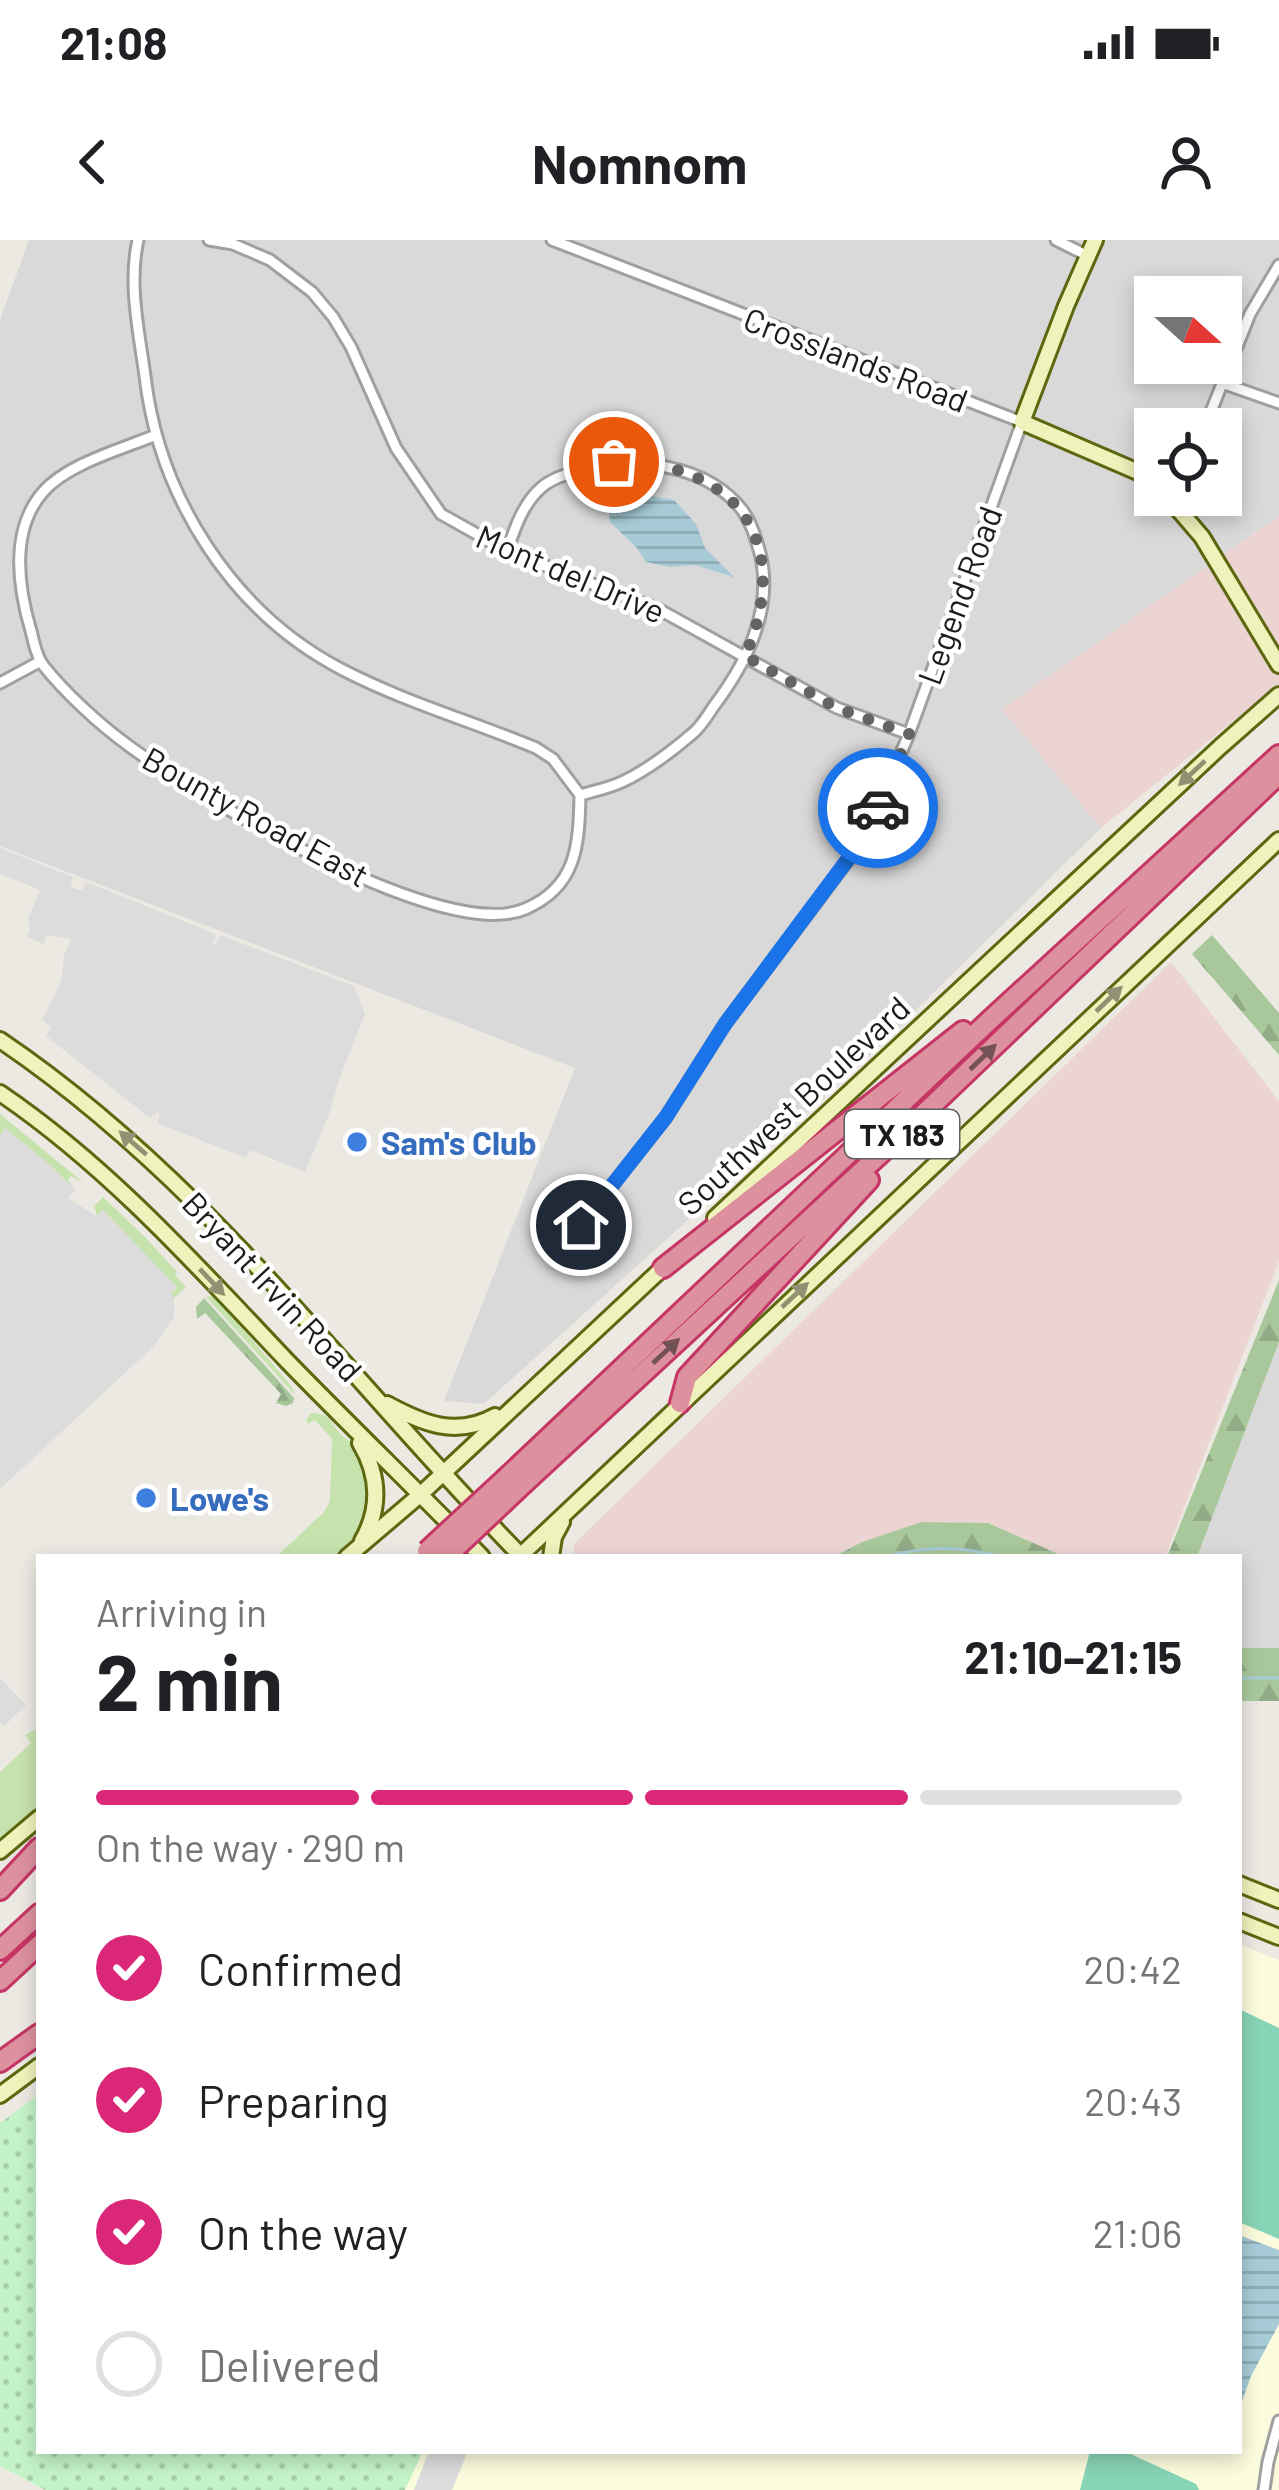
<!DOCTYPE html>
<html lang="en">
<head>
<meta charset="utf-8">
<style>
  body { margin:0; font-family:Barlow,sans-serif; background:#f2f2f2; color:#202124; height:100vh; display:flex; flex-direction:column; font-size:45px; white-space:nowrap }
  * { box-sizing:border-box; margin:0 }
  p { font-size:39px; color:#757577 }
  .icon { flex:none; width:66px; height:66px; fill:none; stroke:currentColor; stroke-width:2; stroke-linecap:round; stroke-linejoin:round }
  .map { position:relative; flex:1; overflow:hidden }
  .details { position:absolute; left:36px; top:1314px; width:1206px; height:900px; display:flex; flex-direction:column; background:#fff; border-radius:0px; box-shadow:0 6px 18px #0003 }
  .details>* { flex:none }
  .needle { width:78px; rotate:111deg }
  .controls { position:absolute; left:1134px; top:36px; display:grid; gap:24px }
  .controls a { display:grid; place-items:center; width:108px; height:108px; border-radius:0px; background:#fff; box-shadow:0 6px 18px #0003; font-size:60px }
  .pin { position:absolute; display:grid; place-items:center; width:102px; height:102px; color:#fff; margin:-51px; border:6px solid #fff; border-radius:50%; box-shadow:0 3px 12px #0007 }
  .courier { position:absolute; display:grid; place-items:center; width:120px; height:120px; margin:-60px; border:9px solid #1a73e8; border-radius:50%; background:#fff; color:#222; box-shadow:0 3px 15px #0007 }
  .overview em { font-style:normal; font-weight:700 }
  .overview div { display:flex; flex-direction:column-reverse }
  .overview { display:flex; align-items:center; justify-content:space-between; height:204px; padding:0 60px }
  h1 { font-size:78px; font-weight:700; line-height:90px }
  .bar { display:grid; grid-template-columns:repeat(4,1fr); gap:18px 12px; align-content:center; height:144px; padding:0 60px }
  .bar i { height:15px; border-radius:9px; background:#e0e0e0 }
  .bar .selected { background:#db2777 }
  .bar p { grid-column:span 4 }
  ol { padding:0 60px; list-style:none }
  li { display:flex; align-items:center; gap:36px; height:132px }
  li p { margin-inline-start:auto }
  li .icon { padding:12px; border-radius:50%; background:#db2777; color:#fff; stroke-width:4 }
  li:last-child { color:#757577 }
  li i { width:66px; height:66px; border:6px solid #e0e0e0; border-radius:50% }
  .status { display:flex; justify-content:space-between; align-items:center; height:84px; padding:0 60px; background:#fff; direction:ltr }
  .status svg { height:33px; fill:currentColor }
  header { display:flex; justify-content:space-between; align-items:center; height:156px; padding:0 60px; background:#fff; font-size:54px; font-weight:700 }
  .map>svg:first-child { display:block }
  .residential { fill:#dad9d9; fill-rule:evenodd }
  .commercial { fill:#ecd4d3 }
  .education { fill:#fbfbdd }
  .grass { fill:#c6e2ad }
  .forest { fill:url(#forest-firs) }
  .park { fill:url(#park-dots) }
  .pitch { fill:#88d4b7 }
  .parking { fill:#dcdcdc }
  .water { fill:url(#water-rules) }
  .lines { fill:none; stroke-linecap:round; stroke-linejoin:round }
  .stream { stroke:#a7cbd6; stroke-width:3 }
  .street-casing { stroke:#a0a0a0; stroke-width:15 }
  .secondary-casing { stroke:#5c670f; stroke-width:20 }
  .highway-casing { stroke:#c53565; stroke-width:24 }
  .street { stroke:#fff; stroke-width:9 }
  .secondary { stroke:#eff2bb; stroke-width:14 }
  .highway { stroke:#dd919e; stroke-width:18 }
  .highway-bridge-casing { stroke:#c53565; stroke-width:24; stroke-linecap:butt }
  .highway-bridge { stroke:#dd919e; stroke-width:18 }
  .oneway { fill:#909273 }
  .oneway2 { fill:#735156 }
  .done { stroke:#656462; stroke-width:12; stroke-dasharray:0 21.6 }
  .route { stroke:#1a73e8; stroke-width:15 }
  .shop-dot { fill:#3f7fe0; stroke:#fff; stroke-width:4.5 }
  .labels { text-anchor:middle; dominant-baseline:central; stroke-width:9; stroke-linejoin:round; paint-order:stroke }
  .shield { fill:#fff; stroke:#606060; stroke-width:3 }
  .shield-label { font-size:30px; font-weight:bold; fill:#1c1c1c }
  .street-label { font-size:33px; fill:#1c1c1c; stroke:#fff }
  .shop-label { font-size:33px; font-weight:bold; fill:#366cbe; stroke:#fff; text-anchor:start }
</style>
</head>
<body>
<div class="status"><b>21:08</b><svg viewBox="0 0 49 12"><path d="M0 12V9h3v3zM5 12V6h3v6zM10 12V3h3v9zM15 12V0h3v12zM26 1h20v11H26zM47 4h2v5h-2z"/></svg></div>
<header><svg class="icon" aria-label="back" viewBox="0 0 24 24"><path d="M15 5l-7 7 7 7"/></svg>Nomnom<svg class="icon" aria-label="person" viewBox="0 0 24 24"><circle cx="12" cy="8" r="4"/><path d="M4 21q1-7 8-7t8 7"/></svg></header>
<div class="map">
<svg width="1279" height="2250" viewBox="0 0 1279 2250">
  <defs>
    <pattern id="forest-firs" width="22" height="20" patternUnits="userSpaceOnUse" patternTransform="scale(3)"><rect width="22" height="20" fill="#a8c89b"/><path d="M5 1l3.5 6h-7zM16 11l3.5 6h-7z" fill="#90ab85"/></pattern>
    <pattern id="park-dots" width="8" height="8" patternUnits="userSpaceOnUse" patternTransform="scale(3)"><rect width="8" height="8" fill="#c3f3c7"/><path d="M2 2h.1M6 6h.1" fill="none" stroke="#a7d0aa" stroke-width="1.8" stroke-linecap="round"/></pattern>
    <pattern id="water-rules" width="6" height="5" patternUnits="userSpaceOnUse" patternTransform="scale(3)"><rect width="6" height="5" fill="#a7cbd6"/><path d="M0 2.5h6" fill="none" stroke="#8faeb7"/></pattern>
  </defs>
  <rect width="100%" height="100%" fill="#ece9e3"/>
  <!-- residential -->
  <path class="residential" d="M29 0H1279V276L1002 469 1101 588 862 823 484 1164 444 1161 575 828 0 606V80ZM1155 57H1221V123H1155ZM1155 189H1221V255H1155Z
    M1279 1102V1408H1239V1317H1197Z"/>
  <!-- commercial -->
  <path class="commercial" d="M1279 276V444L1101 588 1002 469Z
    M1171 722 1279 861V1021L1165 1317H1065L988 1283 921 1282 862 1302 833 1317H574V1304Z"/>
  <!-- education -->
  <path class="education" d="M1239 1704 1279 1720V2250H45L0 2226V1883L39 1854V2211H1239Z"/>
  <!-- grass -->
  <path class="grass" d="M0 874 85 944 71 936 68 940 75 950 52 927 6 889 0 895Z
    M103 957 144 996 177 1032 175 1035 186 1047 174 1058 171 1053 176 1048 103 970 97 976 94 966Z
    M212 1056 217 1058 292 1147 295 1155 206 1057Z
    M311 1173C332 1174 329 1181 340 1193 345 1199 354 1203 359 1213 381 1252 367 1290 336 1317H276L324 1272 330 1261 332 1199 315 1180 308 1184 306 1180Z
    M39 1487V1569L0 1603V1532L31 1503 25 1495Z"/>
  <!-- forest -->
  <path class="forest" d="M1212 695 1279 773V815L1192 714Z
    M1279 1040V1102L1197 1317H1167Z
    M204 1058 294 1158 293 1163 286 1166 276 1163 281 1154 205 1073 197 1079 196 1067Z
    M921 1282 988 1283 1065 1317H833L862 1302Z
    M1239 1408H1279V1461H1239Z"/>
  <!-- park -->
  <path class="park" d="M39 1854V2211H423L405 2250H45L0 2226V1883Z"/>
  <!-- pitch -->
  <path class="pitch" d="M1239 1769 1279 1788V1999L1239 1982Z
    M1090 2211H1124L1196 2244 1199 2250H1080Z"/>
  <!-- parking -->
  <path class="parking" d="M0 608 73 637 70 647 82 651 86 642 216 694 213 704H216L220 695 354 746 365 774 340 837 329 874 305 932 250 910 246 918 157 883 160 875 158 872 150 878 46 796 51 786 42 780 62 739 64 715 71 699 47 695 43 704 27 697 30 688 28 679 40 650 0 634Z
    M5 888 52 927 75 950 68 958 96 976 103 970 177 1047 171 1053 174 1058V1077L153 1107 0 1249V895Z
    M0 1438 26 1465 3 1487 0 1482Z
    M429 2211H468L452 2250H414Z"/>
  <!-- water -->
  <path class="water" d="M611 234 621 251 639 259 651 256 674 260 696 284 705 308 734 337 695 325 670 327 646 322 637 308 610 282 604 244Z
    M1239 1995 1279 2010V2084L1251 2136 1239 2170Z"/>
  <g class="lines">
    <!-- stream -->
    <path class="stream" d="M886 1317C925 1305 963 1306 1002 1317
      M1239 1438H1279"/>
    <!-- street casing -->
    <g class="street-casing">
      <path id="street" d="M138 0C128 44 139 92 145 136 159 257 232 372 341 429 402 461 471 481 536 508L553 519 580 555
        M209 0 233 4 270 20 312 52 333 77 351 107 396 208 441 274 507 311 660 370 837 468 909 494
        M552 0 1022 182 909 494 871 583 849 619 725 784 666 877 581 985
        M1056 0 1088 16
        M1222 143 1279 163
        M1204 189 1250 74 1279 25
        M156 195C122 209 67 224 43 252 10 290 18 347 31 391 34 402 36 416 43 425 65 453 100 485 129 506 198 557 444 704 525 669 577 647 579 605 580 555
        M507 311C515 288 523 263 542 247 554 237 569 233 583 230 636 216 707 224 743 271 752 284 756 299 760 313 774 369 747 422 714 466 707 476 701 487 692 494 672 511 647 530 624 541 610 548 594 551 580 555
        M0 443 39 422
        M1264 2250 1268 2222 1279 2181"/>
    </g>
    <!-- secondary casing -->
    <g class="secondary-casing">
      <path id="secondary" d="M1095 0 1066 66 1022 182 1138 232 1155 246
        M1166 255 1202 297 1279 425
        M0 800C206 939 350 1141 522 1317
        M0 853C109 927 198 1027 288 1122 352 1188 418 1251 482 1317
        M715 978 1220 507 1279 455
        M387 1164C422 1183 456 1198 495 1176
        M360 1203C379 1235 381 1268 362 1301
        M347 1317 421 1254 669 1022
        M519 1317 1279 600
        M551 1317 554 1297 562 1282
        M0 1611 39 1578
        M1239 1644 1279 1660
        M1239 1681 1279 1697
        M0 1855 39 1826"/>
    </g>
    <!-- highway casing -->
    <g class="highway-casing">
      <path id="highway" d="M663 1028 963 791
        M680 1163 687 1137 869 940
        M507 1237 990 780 1279 515
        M519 1248 916 881 1279 534
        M0 1650 39 1608
        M0 1710 39 1674
        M0 1741 39 1705
        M0 1822 39 1794"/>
    </g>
    <!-- street -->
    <use href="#street" class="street"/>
    <!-- secondary -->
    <use href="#secondary" class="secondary"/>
    <!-- highway -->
    <use href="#highway" class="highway"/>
    <!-- highway-bridge casing -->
    <g class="highway-bridge-casing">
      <path id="highway-bridge" d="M427 1311 507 1237
        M446 1317 519 1248"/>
    </g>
    <!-- highway-bridge -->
    <use href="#highway-bridge" class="highway-bridge"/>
  </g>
  <!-- one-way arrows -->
  <defs><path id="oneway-solid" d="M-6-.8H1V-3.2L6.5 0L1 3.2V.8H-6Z" transform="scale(3)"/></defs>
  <g class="oneway">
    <use href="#oneway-solid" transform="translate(1192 533) rotate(137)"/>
    <use href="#oneway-solid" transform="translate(1109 759) rotate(-44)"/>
    <use href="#oneway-solid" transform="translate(133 903) rotate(-139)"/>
    <use href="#oneway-solid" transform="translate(212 1042) rotate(47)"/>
    <use href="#oneway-solid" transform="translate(795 1055) rotate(-43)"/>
  </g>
  <g class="oneway2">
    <use href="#oneway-solid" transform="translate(983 817) rotate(-44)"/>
    <use href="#oneway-solid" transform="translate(666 1111) rotate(-43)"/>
  </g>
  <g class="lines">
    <!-- done -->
    <path class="done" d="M614 222C636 223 659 223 680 231 768 260 779 340 745 416L837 468 909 494 878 568"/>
    <!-- route -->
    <path class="route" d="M581 985 666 877 725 784 848 619 878 568"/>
  </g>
  <!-- markers -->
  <g class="shop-dot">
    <circle cx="357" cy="902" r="12"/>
    <circle cx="146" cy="1258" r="12"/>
  </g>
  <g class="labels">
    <!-- shield labels -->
    <rect class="shield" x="845" y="870" width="114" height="48" rx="9"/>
    <g class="shield-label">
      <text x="902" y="894">TX 183</text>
    </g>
    <!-- street labels -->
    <g class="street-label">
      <text transform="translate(856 119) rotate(21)">Crosslands Road</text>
      <text transform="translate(571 333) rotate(23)">Mont del Drive</text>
      <text transform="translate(959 355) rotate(-70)">Legend Road</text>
      <text transform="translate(256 576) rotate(29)">Bounty Road East</text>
      <text transform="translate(793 865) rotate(-43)">Southwest Boulevard</text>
      <text transform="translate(273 1046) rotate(47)">Bryant Irvin Road</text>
    </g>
    <!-- shop labels -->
    <g class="shop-label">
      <text x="381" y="902">Sam's Club</text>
      <text x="170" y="1258">Lowe's</text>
    </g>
  </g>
</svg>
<div class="controls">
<a><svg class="needle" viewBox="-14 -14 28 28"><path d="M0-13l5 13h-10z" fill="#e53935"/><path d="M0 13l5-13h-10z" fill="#757577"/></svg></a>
<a><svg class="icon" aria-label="locate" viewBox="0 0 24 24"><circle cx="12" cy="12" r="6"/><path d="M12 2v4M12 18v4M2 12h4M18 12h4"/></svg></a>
</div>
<div class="pin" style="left:614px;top:222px;background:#ea580c"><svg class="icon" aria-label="bag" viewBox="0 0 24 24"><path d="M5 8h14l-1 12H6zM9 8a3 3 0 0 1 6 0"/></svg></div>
<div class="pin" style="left:581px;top:985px;background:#1f2937"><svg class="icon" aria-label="home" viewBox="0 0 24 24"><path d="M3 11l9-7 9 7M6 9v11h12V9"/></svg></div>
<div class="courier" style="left:878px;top:568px"><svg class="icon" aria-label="car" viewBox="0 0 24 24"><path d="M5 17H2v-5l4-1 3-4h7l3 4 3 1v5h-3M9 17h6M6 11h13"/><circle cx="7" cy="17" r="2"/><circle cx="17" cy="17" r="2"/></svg></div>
<section class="details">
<div class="overview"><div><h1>2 min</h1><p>Arriving in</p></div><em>21:10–21:15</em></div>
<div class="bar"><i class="selected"></i><i class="selected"></i><i class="selected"></i><i></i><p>On the way · 290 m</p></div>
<ol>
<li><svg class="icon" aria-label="check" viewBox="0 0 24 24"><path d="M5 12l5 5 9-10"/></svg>Confirmed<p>20:42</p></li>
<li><svg class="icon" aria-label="check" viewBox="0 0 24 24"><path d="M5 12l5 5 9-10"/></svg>Preparing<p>20:43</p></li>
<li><svg class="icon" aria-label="check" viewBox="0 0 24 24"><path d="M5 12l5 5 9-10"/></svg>On the way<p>21:06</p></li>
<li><i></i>Delivered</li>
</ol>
</section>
</div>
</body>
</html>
